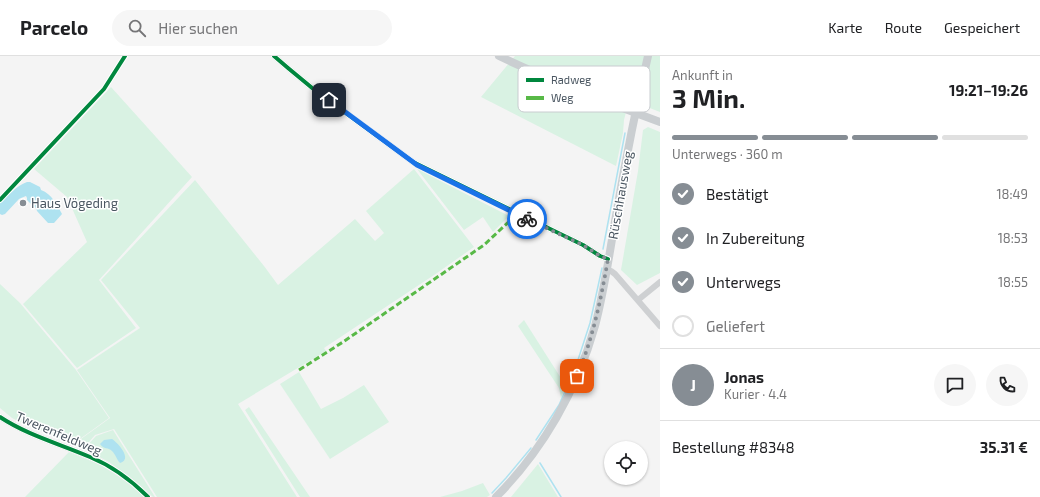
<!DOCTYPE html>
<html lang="de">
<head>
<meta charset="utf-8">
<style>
  body { margin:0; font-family:"Exo 2",sans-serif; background:#f6f6f6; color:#202124; height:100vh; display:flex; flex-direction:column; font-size:15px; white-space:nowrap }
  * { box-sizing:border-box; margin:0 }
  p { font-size:13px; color:#757577 }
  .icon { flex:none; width:22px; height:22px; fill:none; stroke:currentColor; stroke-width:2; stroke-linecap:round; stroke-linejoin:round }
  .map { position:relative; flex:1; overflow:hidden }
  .drawer { display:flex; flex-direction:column; background:#fff; width:380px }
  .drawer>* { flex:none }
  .tools { position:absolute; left:604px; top:385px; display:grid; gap:8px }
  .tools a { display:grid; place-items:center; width:44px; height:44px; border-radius:50%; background:#fff; box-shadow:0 1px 3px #0004; font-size:20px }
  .pin { position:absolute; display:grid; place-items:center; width:34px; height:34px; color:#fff; margin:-17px; border-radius:8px; box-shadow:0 2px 6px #0006 }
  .courier { position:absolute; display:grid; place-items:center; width:40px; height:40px; margin:-20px; border:3px solid #1a73e8; border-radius:50%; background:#fff; color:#222; box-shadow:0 1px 5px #0007 }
  .headline em { font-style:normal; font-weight:700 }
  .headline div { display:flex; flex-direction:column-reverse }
  .headline { display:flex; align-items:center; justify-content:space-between; height:68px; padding:0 12px }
  h1 { font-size:26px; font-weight:700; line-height:30px }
  .bar { display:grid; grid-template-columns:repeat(4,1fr); gap:6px 4px; align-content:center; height:48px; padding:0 12px }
  .bar i { height:5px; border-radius:3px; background:#e0e0e0 }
  .bar .selected { background:#868d94 }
  .bar p { grid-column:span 4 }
  .line { display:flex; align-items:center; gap:10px; padding:0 12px; border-top:1px solid #e0e0e0 }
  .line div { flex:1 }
  .round { display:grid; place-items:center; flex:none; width:42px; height:42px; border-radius:21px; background:#f6f6f6 }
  ol { padding:0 12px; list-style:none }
  li { display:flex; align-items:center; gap:12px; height:44px }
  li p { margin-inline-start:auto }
  li .icon { padding:4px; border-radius:50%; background:#868d94; color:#fff; stroke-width:4 }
  li:last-child { color:#757577 }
  li i { width:22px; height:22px; border:2px solid #e0e0e0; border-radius:50% }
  header { display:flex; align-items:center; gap:24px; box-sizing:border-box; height:56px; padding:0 20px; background:#fff; border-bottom:1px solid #e0e0e0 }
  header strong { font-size:19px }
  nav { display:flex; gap:22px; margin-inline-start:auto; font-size:14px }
  .search { width:280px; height:36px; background:#f6f6f6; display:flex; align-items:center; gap:10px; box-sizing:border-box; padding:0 14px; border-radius:22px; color:#757577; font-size:15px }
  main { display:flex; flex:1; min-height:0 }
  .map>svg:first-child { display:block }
  .green { fill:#d9f2e3 }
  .water { fill:#aee2f0 }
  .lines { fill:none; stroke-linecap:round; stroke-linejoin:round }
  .stream { stroke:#aee2f0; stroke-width:1.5 }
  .minor { stroke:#ced0d2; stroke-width:6 }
  .major { stroke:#caced1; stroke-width:8 }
  .quiet { stroke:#58b947; stroke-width:3; stroke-dasharray:6 3; stroke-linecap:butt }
  .cycleway-casing { stroke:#fff; stroke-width:6 }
  .cycleway { stroke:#00873e; stroke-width:4 }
  .done { stroke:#868d94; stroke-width:4; stroke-dasharray:0 7.2 }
  .route { stroke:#1a73e8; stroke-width:5 }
  .poi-dot { fill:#868d94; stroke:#fff; stroke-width:1.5 }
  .labels { text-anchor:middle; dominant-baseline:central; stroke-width:3; stroke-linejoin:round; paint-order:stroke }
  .street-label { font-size:13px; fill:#4a5661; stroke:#fff }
  .poi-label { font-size:13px; fill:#4a5661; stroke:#fff; text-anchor:start }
  .key { fill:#fff; stroke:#c9ccd0; stroke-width:1 }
  .key-label { font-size:11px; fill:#4a5661 }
</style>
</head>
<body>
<header>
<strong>Parcelo</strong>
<div class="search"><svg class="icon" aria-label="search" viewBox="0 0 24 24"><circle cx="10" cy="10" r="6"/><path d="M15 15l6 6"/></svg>Hier suchen</div>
<nav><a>Karte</a><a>Route</a><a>Gespeichert</a></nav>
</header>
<main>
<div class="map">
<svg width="660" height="441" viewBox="0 0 660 441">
  <rect width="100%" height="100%" fill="#f4f4f4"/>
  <!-- green -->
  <path class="green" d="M515 0H660V56L629 44 624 64 623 77 616 110 481 41Z
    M111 31 192 121 99 224 136 272 77 312 23 248 87 186 67 141 34 113Z
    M648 71 660 76V217L637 229 621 214 638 115 643 74Z
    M414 113 474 191 437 217 324 292 326 295 238 348 297 441H157L114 373 95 379 83 393 74 388 110 362 77 314 140 272 101 224 195 124 264 210 278 229 355 163 375 185 384 177 366 155Z
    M417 113 509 160 493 176 483 161 464 174Z
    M0 228 20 247 76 314 109 362 73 388 20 366 12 362 0 352Z
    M524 264 566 330 561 342 559 332 518 270Z
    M299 316 321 353 343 342 364 329 389 366 330 403 280 328Z
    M249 351 310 441H300L245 354Z
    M113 374 155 441H153L142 431 109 406 84 393 96 380Z
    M69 396 101 409 127 426 146 441H25Z
    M538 408 558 441H511Z
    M483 427 490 439 487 441H440L462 435Z"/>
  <!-- water -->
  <path class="water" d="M27 126H30L40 131 41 134C52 138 57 149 62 158L54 167H48L37 155 36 152 32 149 27 144V142L26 140 21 142 19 143 5 158 2 159 0 158V147C8 140 16 130 27 126Z
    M112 383C118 387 133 403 120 407 117 404 116 399 112 395 108 391 104 394 100 388L104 384Z"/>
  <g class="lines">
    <!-- stream -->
    <path class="stream" d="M603 193 625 77
      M576 310 590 267 602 212
      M536 384 559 349 573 317
      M540 407 561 441
      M492 437 506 422 531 392"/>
    <!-- minor -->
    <path class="minor" d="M274 0 288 12 317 36 413 106 583 189 600 200 608 203
      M606 213 611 215 615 218 660 270
      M638 244 660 226
      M0 361C27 379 60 388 90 401 112 410 131 424 148 441"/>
    <!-- major -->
    <path class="major" d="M499 0C551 25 606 46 660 66
      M496 441C543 394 577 334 595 270 605 232 610 193 617 154 626 102 636 51 648 0"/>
    <!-- quiet -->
    <path class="quiet" d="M299 314 343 286 484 189 517 158"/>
    <!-- cycleway casing -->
    <g class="cycleway-casing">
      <path id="cycleway" d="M274 0 288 12 317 36 413 106 583 189 600 200 608 203
        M0 144 104 33 125 0
        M0 361C27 379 60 388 90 401 112 410 131 424 148 441"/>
    </g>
    <!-- cycleway -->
    <use href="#cycleway" class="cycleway"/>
  </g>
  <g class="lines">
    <!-- done -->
    <path class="done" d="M527 163 583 189 600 200 608 203C601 243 593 282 577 320"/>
    <!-- route -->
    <path class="route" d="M329 44 417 109 527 163"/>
  </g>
  <!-- markers -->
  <circle class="poi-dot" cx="23" cy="147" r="4"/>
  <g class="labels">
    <!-- street labels -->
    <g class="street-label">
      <text transform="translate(620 139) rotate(-80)">Rüschhausweg</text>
      <text transform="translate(59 377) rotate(23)">Twerenfeldweg</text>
    </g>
    <!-- poi labels -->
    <g class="poi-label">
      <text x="31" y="147">Haus Vögeding</text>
    </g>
  </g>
  <!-- legend -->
  <rect x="518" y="10" width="132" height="46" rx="6" class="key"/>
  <rect x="526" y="22" width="18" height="4" fill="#00873e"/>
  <rect x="526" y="40" width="18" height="4" fill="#58b947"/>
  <g class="key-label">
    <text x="551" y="28">Radweg</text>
    <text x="551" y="46">Weg</text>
  </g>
</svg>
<div class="tools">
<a><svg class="icon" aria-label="locate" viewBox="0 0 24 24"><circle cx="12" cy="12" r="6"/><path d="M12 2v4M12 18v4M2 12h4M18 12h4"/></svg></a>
</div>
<div class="pin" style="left:577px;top:320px;background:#ea580c"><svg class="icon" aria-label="bag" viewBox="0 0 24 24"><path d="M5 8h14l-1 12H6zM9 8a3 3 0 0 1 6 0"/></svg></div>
<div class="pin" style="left:329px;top:44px;background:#1f2937"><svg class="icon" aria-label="home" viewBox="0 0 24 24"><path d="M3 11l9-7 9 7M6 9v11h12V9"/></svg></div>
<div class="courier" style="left:527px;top:163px"><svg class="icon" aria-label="bike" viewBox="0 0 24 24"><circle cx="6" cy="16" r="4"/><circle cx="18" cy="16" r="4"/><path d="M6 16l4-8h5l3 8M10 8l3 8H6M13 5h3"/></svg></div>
</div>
<section class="drawer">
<div class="headline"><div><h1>3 Min.</h1><p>Ankunft in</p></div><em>19:21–19:26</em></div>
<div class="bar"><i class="selected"></i><i class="selected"></i><i class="selected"></i><i></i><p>Unterwegs · 360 m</p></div>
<ol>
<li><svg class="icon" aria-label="check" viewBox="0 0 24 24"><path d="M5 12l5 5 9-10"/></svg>Bestätigt<p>18:49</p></li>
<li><svg class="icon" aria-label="check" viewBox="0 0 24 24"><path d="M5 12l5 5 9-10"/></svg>In Zubereitung<p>18:53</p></li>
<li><svg class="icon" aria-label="check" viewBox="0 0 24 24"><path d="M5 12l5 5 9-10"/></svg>Unterwegs<p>18:55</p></li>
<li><i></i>Geliefert</li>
</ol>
<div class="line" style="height:72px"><b class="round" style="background:#868d94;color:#fff">J</b><div><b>Jonas</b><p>Kurier · 4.4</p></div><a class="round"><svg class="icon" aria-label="chat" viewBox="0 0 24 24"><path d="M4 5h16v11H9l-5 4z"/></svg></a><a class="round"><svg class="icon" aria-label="phone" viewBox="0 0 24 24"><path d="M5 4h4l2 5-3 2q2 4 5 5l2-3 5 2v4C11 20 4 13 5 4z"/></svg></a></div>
<div class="line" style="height:52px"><div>Bestellung #8348</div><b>35.31 €</b></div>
</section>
</main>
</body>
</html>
